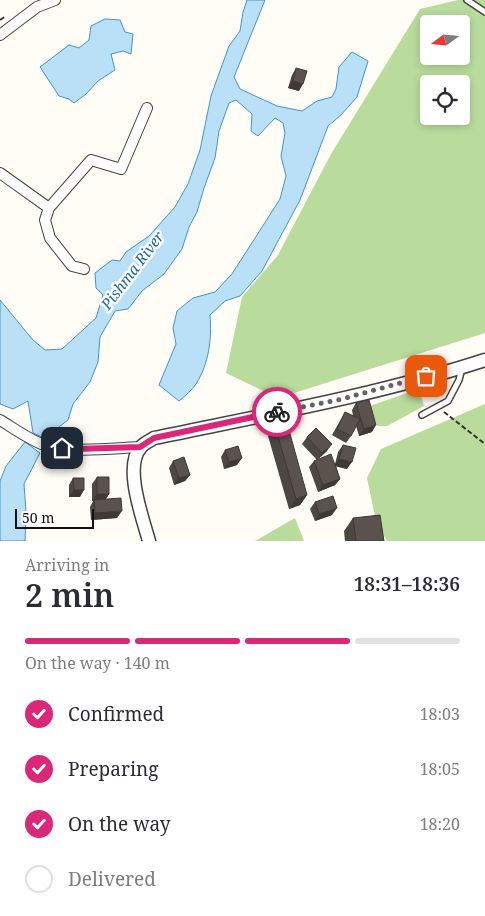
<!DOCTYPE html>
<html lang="en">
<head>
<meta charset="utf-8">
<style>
  body { margin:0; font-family:"Noto Serif",serif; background:#f7f7f7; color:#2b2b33; height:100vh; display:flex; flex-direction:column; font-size:19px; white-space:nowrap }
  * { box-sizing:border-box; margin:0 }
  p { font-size:16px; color:#7c7c81 }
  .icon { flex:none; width:28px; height:28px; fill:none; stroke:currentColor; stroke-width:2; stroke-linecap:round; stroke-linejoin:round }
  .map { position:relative; height:541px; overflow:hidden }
  .sheet { display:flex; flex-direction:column; background:#fff; flex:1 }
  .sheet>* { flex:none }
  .needle { width:32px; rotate:254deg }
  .buttons { position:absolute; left:420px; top:15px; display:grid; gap:10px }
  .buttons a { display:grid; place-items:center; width:50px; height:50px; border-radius:5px; background:#fff; box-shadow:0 2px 8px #0003; font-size:25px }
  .scale { position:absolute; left:15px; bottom:12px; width:79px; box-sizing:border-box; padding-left:5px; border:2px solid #111; border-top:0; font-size:14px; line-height:18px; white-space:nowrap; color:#111; -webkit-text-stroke:4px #fff; paint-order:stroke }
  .pin { position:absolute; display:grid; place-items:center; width:42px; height:42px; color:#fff; margin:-21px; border-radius:10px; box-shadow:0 2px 8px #0006 }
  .courier { position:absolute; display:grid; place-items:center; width:50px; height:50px; margin:-25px; border:4px solid #db2777; border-radius:50%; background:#fff; color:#222; box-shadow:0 1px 6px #0007 }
  .headline em { font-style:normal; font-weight:600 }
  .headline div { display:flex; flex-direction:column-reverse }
  .headline { display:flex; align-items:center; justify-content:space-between; height:85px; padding:0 25px }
  h1 { font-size:32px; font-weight:600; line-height:38px }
  .bar { display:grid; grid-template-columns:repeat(4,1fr); gap:8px 5px; align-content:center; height:60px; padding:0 25px }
  .bar i { height:6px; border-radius:4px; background:#e1e1e2 }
  .bar .selected { background:#db2777 }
  .bar p { grid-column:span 4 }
  ol { padding:0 25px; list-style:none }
  li { display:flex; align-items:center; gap:15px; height:55px }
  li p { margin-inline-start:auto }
  li .icon { padding:5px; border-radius:50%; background:#db2777; color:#fff; stroke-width:4 }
  li:last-child { color:#7c7c81 }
  li i { width:28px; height:28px; border:2px solid #e1e1e2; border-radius:50% }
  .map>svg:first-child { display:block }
  .forest { fill:#b9dc9c; fill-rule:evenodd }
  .water { fill:#b9e0f7; stroke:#3f96cf }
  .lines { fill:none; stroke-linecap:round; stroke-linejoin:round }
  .service-casing { stroke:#444; stroke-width:8 }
  .minor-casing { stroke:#444; stroke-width:12 }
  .tertiary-casing { stroke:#444; stroke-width:15 }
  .path { stroke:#333; stroke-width:2; stroke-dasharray:5 2.5; stroke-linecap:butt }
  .service { stroke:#fff; stroke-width:5 }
  .minor { stroke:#fff; stroke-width:10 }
  .tertiary { stroke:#fff; stroke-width:12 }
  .wall { fill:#4d4742 }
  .shaded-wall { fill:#3f3936 }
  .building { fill:#5a524d; stroke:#3f3936 }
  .done { stroke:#646461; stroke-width:5; stroke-dasharray:0 9 }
  .route { stroke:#db2777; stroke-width:6 }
  .labels { text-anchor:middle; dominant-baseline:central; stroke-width:5; stroke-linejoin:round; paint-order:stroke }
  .water-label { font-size:15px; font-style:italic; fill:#1768a6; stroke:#fff }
</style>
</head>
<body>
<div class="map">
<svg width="485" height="541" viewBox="0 0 485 541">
  <rect width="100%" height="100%" fill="#fffdf5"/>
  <!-- forest -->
  <path class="forest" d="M458 0H485V333L278 398 226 373 242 297 278 255 331 154 420 9ZM429 24H461V56H429ZM429 84H461V116H429Z
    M419 389 424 406 387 426H377L370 406Z
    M485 404V541H387L376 521 367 478 381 449Z
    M295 518 304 541H255Z"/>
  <!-- water -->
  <path class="water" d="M247 0H265L234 77 240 89 277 106 302 111 317 101 332 97 336 89 339 67 352 52 368 61 357 97 341 115 328 126 300 200 262 271 240 296 225 301 210 315C212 339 209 363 196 384 192 390 185 396 179 401L159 385 176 344 173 328 177 311 193 298 215 292 232 274 280 199 286 176 281 156 285 133 283 123 275 118 258 136 251 131 252 114 236 100 229 103 219 131 215 158 204 188 197 212 189 227 182 249 164 274 142 291 128 309 115 311 100 337 98 362 90 382 73 404 68 420 59 427 51 441 33 433 28 401 13 409 0 404V300L32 339 45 350 62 349 96 318 103 295 96 288 95 273 112 260 120 261 126 252 149 236 175 207 188 184 200 150 211 96 229 46 240 31 243 12Z
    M105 19 120 20 125 32 133 34 131 54 123 51 111 54 115 70 98 81 86 94 74 103 69 99 59 96 40 67 69 45 79 48 89 40 91 26Z
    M25 442 40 453 24 484 26 512 25 541H0V481L6 466Z"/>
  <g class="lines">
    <!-- service casing -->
    <g class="service-casing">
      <path id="service" d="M467 0 485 12
        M422 415 448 401 459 380 462 368"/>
    </g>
    <!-- minor casing -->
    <g class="minor-casing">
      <path id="minor" d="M0 35 37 7 55 0
        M0 173 49 208
        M84 269 72 266 50 238 45 220 49 208 91 160 121 169 147 108
        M0 420C15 429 31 441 47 446 69 453 116 448 140 447"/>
    </g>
    <!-- tertiary casing -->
    <g class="tertiary-casing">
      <path id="tertiary" d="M149 541C143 519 123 466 141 447 144 443 150 441 154 438 265 415 377 395 485 360"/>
    </g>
    <!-- path -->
    <path class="path" d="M0 20 6 16
      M444 412 485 444"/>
    <!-- service -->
    <use href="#service" class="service"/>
    <!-- minor -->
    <use href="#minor" class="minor"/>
    <!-- tertiary -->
    <use href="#tertiary" class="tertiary"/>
  </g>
  <!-- wall -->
  <path class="wall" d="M296 68 299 91 288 88 292 75Z
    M356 403 372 432 359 436 356 426 351 436 346 443 332 435 341 419 345 412 353 416 352 410Z
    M275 426 307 495 300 505 289 509 268 436Z
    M307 437 327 451 318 459 335 464 338 452 343 445 347 469 336 466 340 479 335 485 318 492 309 467 314 461 317 460 302 444Z
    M225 450 237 465 224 469 221 457Z
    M173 461 190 475 185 481 174 485 169 468Z
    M97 477 109 494 106 499 117 518 91 520 90 507 93 501H92V484Z
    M73 478 80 497H69V485Z
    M315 502 332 515 315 521 310 509Z
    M353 518 384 541H345L344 531Z"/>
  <!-- shaded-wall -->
  <path class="shaded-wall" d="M293 81 303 84 299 91 288 88Z
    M376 425 372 432 359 436 364 429Z
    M332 444 327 451 317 460 322 453Z
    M242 458 237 465 224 469 229 462Z
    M339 459 352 462 347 469 334 466Z
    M190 475 185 481 174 485 179 478Z
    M340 479 335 485 318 492 323 485Z
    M74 490H84L80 497H69Z
    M97 494H109L104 501 94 500 92 501Z
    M307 495 300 505 289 509 296 499Z
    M337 508 332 515 315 521 319 514Z
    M122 511 117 518 91 520 95 513Z"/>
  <!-- building -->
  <path class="building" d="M296 68 307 71 303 84 293 81Z
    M369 400 376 425 364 429 356 403Z
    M345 412 360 419 351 436 337 429Z
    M287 423 307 495 296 499 275 426Z
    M316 428 332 444 322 453 307 437Z
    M343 445 356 448 352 462 339 459Z
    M238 446 242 458 229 462 225 450Z
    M331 454 340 479 323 485 314 461Z
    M184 457 190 475 179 478 173 461Z
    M97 477H109V494H97Z
    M73 478H84V490H74Z
    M333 496 337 508 319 514 315 502Z
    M121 498 122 511 95 513 94 500Z
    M380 515 384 541H355H356L353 518Z"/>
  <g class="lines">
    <!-- done -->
    <path class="done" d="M277 412 338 400 426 376"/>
    <!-- route -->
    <path class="route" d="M62 448 75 449 140 447 154 438 277 412"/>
  </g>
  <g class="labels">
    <!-- water labels -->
    <g class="water-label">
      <text transform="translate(132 270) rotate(-53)">Pishma River</text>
    </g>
  </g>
</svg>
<div class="buttons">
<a><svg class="needle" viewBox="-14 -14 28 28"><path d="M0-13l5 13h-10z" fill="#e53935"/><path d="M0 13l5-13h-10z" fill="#7c7c81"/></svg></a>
<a><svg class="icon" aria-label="locate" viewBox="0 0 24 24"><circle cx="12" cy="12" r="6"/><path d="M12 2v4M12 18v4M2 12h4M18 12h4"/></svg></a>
</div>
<div class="scale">50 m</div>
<div class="pin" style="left:426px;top:376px;background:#ea580c"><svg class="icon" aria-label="bag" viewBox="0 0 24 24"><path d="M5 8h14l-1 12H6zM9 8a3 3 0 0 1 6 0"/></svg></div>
<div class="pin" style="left:62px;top:448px;background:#1f2937"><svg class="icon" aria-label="home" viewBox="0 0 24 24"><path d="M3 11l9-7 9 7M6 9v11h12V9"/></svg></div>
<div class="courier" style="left:277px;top:412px"><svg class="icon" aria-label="bike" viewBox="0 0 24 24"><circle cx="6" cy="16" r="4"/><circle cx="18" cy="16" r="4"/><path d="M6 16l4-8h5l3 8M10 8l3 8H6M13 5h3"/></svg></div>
</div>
<section class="sheet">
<div class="headline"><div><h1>2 min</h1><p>Arriving in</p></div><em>18:31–18:36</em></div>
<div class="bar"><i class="selected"></i><i class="selected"></i><i class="selected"></i><i></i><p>On the way · 140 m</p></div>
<ol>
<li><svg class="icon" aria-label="check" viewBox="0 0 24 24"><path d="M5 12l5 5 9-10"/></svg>Confirmed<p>18:03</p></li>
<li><svg class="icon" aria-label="check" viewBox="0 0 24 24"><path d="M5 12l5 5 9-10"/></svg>Preparing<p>18:05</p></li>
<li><svg class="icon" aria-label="check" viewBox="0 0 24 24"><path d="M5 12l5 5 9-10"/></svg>On the way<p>18:20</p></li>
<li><i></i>Delivered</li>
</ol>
</section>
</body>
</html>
